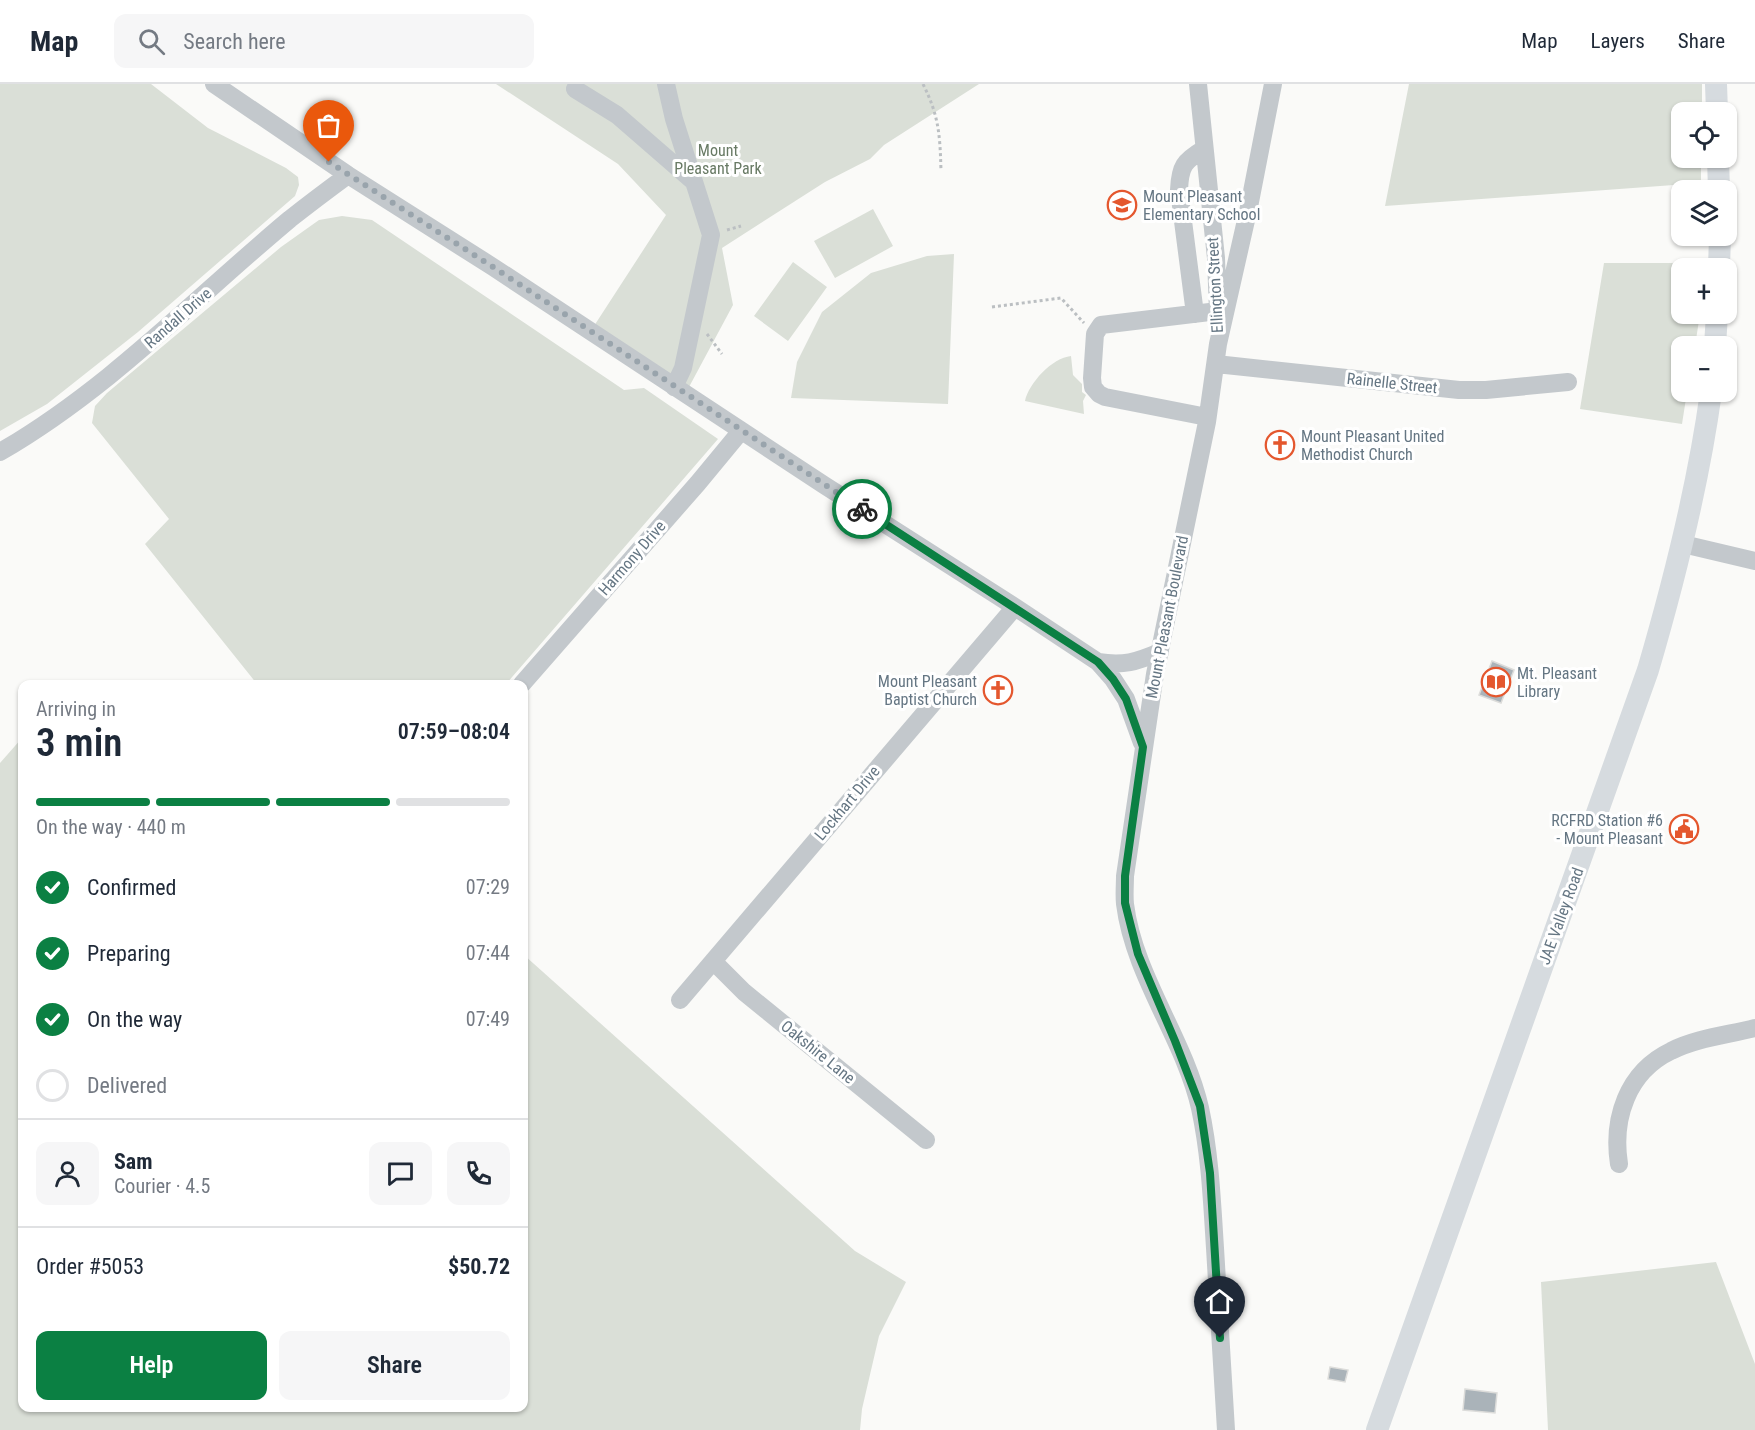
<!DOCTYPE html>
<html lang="en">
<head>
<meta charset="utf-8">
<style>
  body { margin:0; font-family:"Roboto Condensed",sans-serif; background:#f6f6f7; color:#1f2937; height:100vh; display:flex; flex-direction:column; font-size:22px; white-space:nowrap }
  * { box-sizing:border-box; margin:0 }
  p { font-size:20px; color:#747a83 }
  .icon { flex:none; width:33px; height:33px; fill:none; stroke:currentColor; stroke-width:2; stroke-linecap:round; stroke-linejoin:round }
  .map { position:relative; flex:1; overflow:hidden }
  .sheet { position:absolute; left:18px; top:596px; width:510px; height:732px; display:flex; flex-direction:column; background:#fff; border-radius:12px; box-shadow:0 2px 4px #0004 }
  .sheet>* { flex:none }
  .controls { position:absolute; left:1671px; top:18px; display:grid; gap:12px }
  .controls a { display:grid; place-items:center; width:66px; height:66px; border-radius:12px; background:#fff; box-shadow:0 2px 4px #0004; font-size:30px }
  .pin { position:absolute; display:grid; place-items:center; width:51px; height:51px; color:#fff; margin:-62px -26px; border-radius:50% 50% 50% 0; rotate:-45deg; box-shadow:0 0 6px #0007 }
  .pin .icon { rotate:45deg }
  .courier { position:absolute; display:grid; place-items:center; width:60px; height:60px; margin:-30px; border:4px solid #0b8043; border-radius:50%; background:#fff; color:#222; box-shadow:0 2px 8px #0007 }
  .headline em { font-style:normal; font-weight:600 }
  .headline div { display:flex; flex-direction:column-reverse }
  .headline { display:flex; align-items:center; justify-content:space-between; height:102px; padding:0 18px }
  h1 { font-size:39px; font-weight:600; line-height:45px }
  .bar { display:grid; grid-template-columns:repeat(4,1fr); gap:9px 6px; align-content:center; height:72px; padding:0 18px }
  .bar i { height:8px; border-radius:4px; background:#e0e1e3 }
  .bar .selected { background:#0b8043 }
  .bar p { grid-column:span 4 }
  .line { display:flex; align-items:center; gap:15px; padding:0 18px; border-top:2px solid #e0e1e3 }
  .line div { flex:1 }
  .round { display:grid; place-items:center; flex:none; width:63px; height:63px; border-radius:12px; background:#f6f6f7 }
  ol { padding:0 18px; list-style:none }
  li { display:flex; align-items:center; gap:18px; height:66px }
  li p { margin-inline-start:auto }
  li .icon { padding:6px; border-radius:50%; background:#0b8043; color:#fff; stroke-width:4 }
  li:last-child { color:#747a83 }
  li i { width:33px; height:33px; border:3px solid #e0e1e3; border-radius:50% }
  .action { display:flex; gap:12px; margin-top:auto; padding:12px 18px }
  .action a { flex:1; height:69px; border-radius:12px; background:#0b8043; color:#fff; font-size:24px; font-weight:600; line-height:69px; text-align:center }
  .action a+a { background:#f6f6f7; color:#1f2937 }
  header { display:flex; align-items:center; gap:36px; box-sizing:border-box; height:84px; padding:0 30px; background:#fff; border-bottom:2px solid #e0e1e3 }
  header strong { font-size:28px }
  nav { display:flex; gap:33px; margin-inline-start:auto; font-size:21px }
  .search { width:420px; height:54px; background:#f6f6f7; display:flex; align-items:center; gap:15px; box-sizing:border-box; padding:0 21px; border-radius:12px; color:#747a83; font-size:22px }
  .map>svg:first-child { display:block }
  .green { fill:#dadfd7 }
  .building { fill:#aab3b9; stroke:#dcdcda; stroke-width:1.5 }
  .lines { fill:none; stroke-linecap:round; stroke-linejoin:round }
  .path { stroke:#bbbfc2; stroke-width:3; stroke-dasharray:3 3; stroke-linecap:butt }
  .minor { stroke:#c3c8cc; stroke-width:18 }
  .major { stroke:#d6dbdf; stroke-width:22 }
  .done { stroke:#99a4ac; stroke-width:6; stroke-dasharray:0 10.8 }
  .route { stroke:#0b8043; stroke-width:8 }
  .labels { text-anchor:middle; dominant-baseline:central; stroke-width:6; stroke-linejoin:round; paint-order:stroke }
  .park-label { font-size:16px; fill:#687a64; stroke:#fff }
  .poi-label { font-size:16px; fill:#657683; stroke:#fff; text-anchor:start }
  .street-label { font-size:16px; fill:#657683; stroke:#fff }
</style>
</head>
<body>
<header>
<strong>Map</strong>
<div class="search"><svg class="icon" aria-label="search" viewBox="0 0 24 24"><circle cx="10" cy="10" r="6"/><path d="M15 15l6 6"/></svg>Search here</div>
<nav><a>Map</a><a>Layers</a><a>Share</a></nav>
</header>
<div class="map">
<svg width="1755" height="1346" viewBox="0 0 1755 1346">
  <rect width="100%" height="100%" fill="#fafaf8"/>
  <!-- green -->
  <path class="green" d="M0 0H151L208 44 286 84 298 93 299 101 295 112 138 248 47 320 0 347Z
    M496 0H979L884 61 870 75 825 98 722 164 733 221 689 303 594 242 666 131 618 80Z
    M1409 0H1702V28H1682V74H1701V99L1385 122Z
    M873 125 893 162 835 194 814 157Z
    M342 132 372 136 624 306 644 304 718 355 506 600H257L145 460 169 435 92 339 95 322 107 309 281 163 319 136Z
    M954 170 948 320 791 314 797 278 822 228 871 189 927 172Z
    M793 178 827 203 788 257 754 232Z
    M1604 179H1709L1708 184H1682V230H1700L1695 262H1682V308H1687L1682 340 1580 325Z
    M1071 272 1073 291 1082 300V308L1086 311 1083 317 1084 330 1025 317C1029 299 1052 274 1071 272Z
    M22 654V1323H524V871L855 1167 906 1198 879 1252 862 1325 860 1346H0V679Z
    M1716 1178 1755 1280V1346H1548L1541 1198Z"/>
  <!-- building -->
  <path class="building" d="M1492 577 1514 586 1501 619 1479 611Z
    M1330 1283 1348 1286 1345 1298 1328 1295Z
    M1465 1305 1497 1309 1495 1329 1463 1326Z"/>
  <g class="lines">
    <!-- path -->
    <path class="path" d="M923 0C939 32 940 51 941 87
      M727 146 741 142
      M992 223 1061 214 1084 239
      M707 250 722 270"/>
    <!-- minor -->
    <path class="minor" d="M214 0 348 91 493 183 824 401 1015 523 1098 578 1113 595 1126 615 1142 659
      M666 0 674 35 711 151 683 284 674 303
      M1198 0 1216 174 1218 228
      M575 5 617 31 693 97
      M1195 230 1179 106C1180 82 1184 77 1204 65
      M1216 280 1459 306H1486L1568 298
      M1207 333 1105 313 1099 310 1093 303 1092 294 1095 250 1101 241 1218 227
      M0 368C109 305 194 215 290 135 309 120 329 105 348 91
      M1683 460 1755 477
      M1098 578C1124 582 1136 578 1160 568
      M522 600 698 399 741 347
      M713 877 744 908 926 1056
      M680 916 1015 523
      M1619 1080C1612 1035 1627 988 1671 967 1696 954 1728 951 1755 944
      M1226 1346C1222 1285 1219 1225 1215 1164 1212 1117 1210 1070 1200 1024 1184 954 1134 892 1125 820 1124 811 1125 801 1125 792L1155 590 1207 338 1218 260 1249 123 1273 0"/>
    <!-- major -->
    <path class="major" d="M1716 0 1717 28
      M1718 74 1719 106
      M1719 184 1720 152
      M1715 262 1717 230
      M1377 1346 1648 586C1675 494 1698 403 1711 308"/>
  </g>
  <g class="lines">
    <!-- done -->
    <path class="done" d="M329 78 493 183 862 425"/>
    <!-- route -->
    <path class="route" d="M862 425 1098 578 1113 595 1126 615 1143 663 1125 792V819L1138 870 1175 957 1200 1022 1210 1089 1220 1254"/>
  </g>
  <!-- icons -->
  <defs>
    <g id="school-ring" transform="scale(1.5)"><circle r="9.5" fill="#fff" stroke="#e4572e" stroke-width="1.5"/><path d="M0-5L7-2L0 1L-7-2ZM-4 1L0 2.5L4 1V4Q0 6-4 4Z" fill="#e4572e"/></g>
    <g id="church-ring" transform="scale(1.5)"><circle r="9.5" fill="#fff" stroke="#e4572e" stroke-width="1.5"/><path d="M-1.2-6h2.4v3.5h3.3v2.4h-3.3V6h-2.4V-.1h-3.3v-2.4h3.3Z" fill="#e4572e"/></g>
    <g id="library-ring" transform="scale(1.5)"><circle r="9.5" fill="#fff" stroke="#e4572e" stroke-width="1.5"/><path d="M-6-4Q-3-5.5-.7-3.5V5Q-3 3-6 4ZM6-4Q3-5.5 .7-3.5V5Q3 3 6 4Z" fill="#e4572e"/></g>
    <g id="civic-ring" transform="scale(1.5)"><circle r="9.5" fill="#fff" stroke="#e4572e" stroke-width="1.5"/><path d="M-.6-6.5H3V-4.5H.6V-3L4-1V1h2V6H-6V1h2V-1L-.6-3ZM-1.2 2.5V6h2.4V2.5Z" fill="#e4572e"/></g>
  </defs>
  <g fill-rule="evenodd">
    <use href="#school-ring" x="1122" y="121"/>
    <use href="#church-ring" x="1280" y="361"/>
    <use href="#library-ring" x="1496" y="598"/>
    <use href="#church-ring" x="998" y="606"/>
    <use href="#civic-ring" x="1684" y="745"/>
  </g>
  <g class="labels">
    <!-- park labels -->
    <g class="park-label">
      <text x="718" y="66">Mount<tspan x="718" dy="18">Pleasant Park</tspan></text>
    </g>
    <!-- poi labels -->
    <g class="poi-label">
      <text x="1143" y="112">Mount Pleasant<tspan x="1143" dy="18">Elementary School</tspan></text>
      <text x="1301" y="352">Mount Pleasant United<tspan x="1301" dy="18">Methodist Church</tspan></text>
      <text x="1517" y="589">Mt. Pleasant<tspan x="1517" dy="18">Library</tspan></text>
      <text x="977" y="597" text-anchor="end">Mount Pleasant<tspan x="977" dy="18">Baptist Church</tspan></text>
      <text x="1663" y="736" text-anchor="end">RCFRD Station #6<tspan x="1663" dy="18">- Mount Pleasant</tspan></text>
    </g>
    <!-- street labels -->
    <g class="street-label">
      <text transform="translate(1215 201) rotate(-93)">Ellington Street</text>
      <text transform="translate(178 234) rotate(-41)">Randall Drive</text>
      <text transform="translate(1392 299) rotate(6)">Rainelle Street</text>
      <text transform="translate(632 474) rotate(-49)">Harmony Drive</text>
      <text transform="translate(1167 533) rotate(-79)">Mount Pleasant Boulevard</text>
      <text transform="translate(847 719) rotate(-50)">Lockhart Drive</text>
      <text transform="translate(1561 832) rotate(-70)">JAE Valley Road</text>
      <text transform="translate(818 968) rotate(39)">Oakshire Lane</text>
    </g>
  </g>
</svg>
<div class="controls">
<a><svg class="icon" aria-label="locate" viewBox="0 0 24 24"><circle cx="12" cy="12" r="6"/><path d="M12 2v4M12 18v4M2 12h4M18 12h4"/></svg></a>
<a><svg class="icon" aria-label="layers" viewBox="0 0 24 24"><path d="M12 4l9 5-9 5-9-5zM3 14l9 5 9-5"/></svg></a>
<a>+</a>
<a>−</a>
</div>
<div class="pin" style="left:329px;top:78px;background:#ea580c"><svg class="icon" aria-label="bag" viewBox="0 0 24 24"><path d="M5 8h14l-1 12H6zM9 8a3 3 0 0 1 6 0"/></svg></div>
<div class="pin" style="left:1220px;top:1254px;background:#1f2937"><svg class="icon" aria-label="home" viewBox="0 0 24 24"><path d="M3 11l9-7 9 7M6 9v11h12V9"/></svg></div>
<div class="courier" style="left:862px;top:425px"><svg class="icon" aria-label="bike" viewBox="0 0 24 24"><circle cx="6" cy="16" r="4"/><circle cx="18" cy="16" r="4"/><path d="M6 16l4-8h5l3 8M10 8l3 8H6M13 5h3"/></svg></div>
<section class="sheet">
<div class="headline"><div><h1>3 min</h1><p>Arriving in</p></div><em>07:59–08:04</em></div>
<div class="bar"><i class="selected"></i><i class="selected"></i><i class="selected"></i><i></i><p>On the way · 440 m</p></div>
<ol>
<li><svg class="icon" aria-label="check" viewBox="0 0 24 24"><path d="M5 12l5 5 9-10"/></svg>Confirmed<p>07:29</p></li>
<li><svg class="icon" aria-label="check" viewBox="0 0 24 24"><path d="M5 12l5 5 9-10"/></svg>Preparing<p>07:44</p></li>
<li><svg class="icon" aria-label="check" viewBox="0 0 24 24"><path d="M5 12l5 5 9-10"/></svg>On the way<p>07:49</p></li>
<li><i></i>Delivered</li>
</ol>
<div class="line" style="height:108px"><a class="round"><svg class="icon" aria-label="person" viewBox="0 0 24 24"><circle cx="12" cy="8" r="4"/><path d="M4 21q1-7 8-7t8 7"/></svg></a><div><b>Sam</b><p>Courier · 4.5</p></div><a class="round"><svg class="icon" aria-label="chat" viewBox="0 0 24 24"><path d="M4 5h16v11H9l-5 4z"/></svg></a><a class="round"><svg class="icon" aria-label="phone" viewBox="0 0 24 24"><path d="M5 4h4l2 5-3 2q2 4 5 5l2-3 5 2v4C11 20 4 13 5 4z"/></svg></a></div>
<div class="line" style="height:78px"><div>Order #5053</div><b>$50.72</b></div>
<div class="action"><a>Help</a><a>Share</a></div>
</section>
</div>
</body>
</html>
